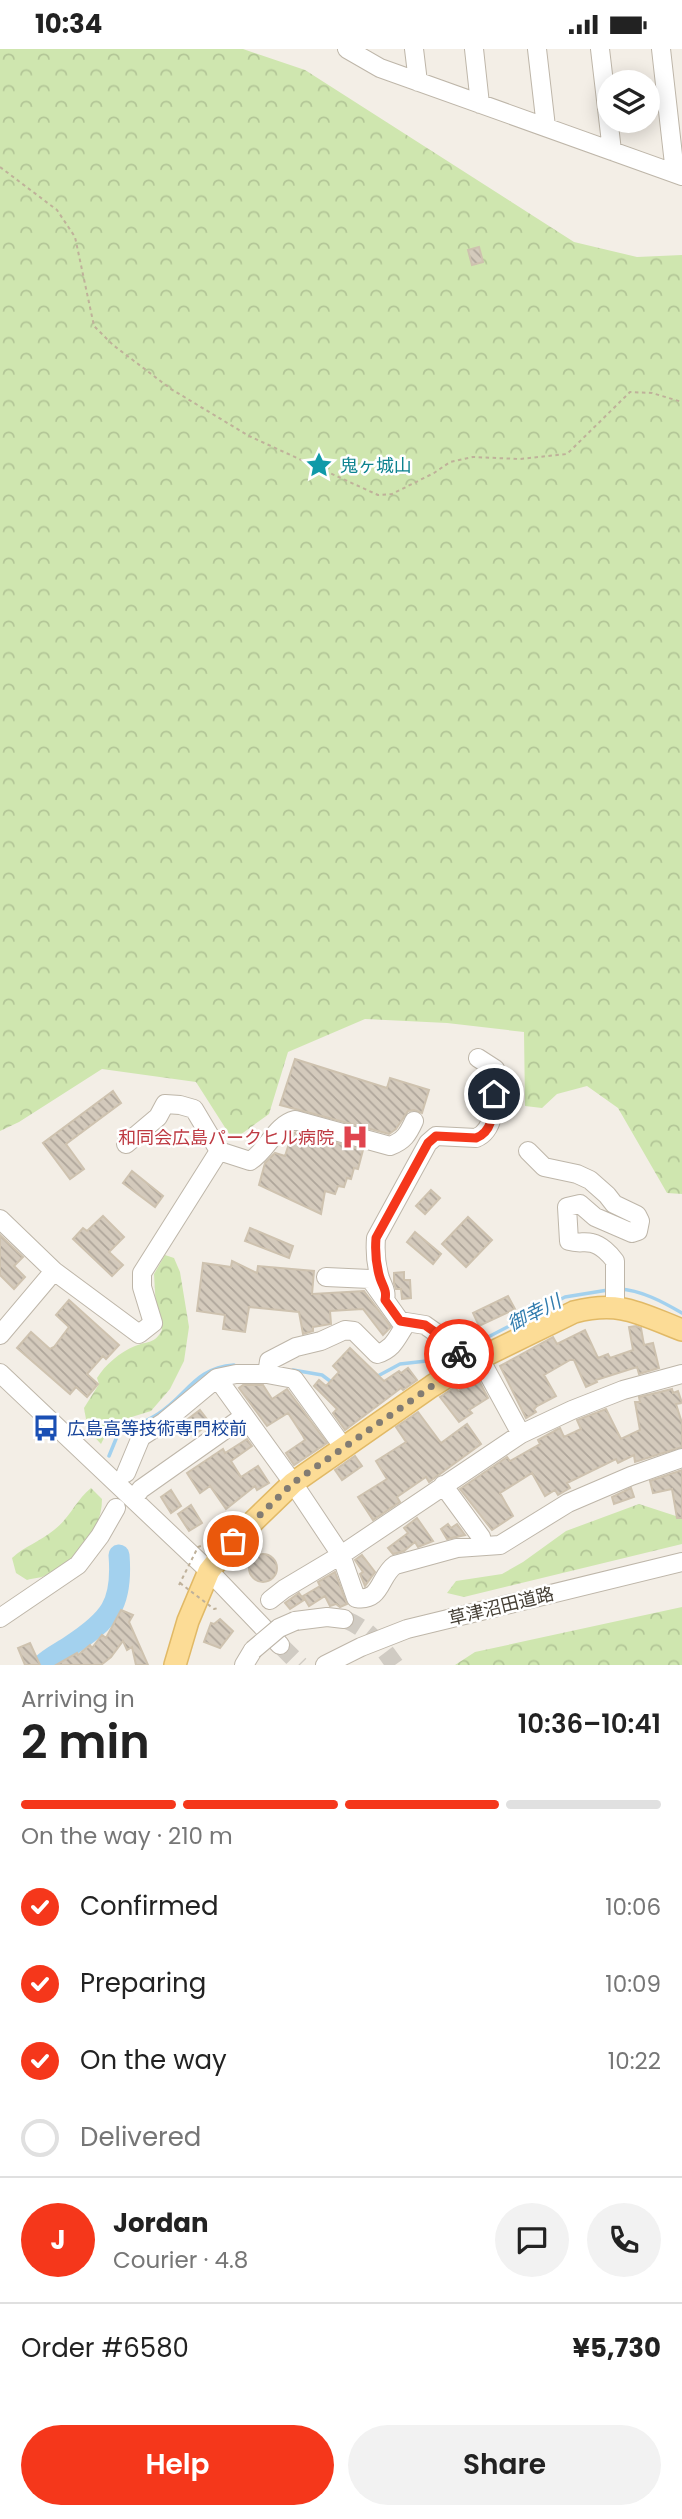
<!DOCTYPE html>
<html lang="en">
<head>
<meta charset="utf-8">
<style>
  body { margin:0; font-family:Poppins,"Noto Sans JP",sans-serif; background:#f2f2f2; color:#222; height:100vh; display:flex; flex-direction:column; font-size:26px; white-space:nowrap }
  * { box-sizing:border-box; margin:0 }
  p { font-size:23px; color:#767676 }
  .icon { flex:none; width:38px; height:38px; fill:none; stroke:currentColor; stroke-width:2; stroke-linecap:round; stroke-linejoin:round }
  .map { position:relative; height:1616px; overflow:hidden }
  .details { display:flex; flex-direction:column; background:#fff; flex:1 }
  .details>* { flex:none }
  .controls { position:absolute; left:597px; top:21px; display:grid; gap:14px }
  .controls a { display:grid; place-items:center; width:63px; height:63px; border-radius:50%; background:#fff; box-shadow:0 4px 18px #0003; font-size:35px }
  .pin { position:absolute; display:grid; place-items:center; width:60px; height:60px; color:#fff; margin:-30px; border:4px solid #fff; border-radius:50%; box-shadow:0 2px 7px #0007 }
  .courier { position:absolute; display:grid; place-items:center; width:70px; height:70px; margin:-35px; border:5px solid #f5371b; border-radius:50%; background:#fff; color:#222; box-shadow:0 2px 9px #0007 }
  .overview em { font-style:normal; font-weight:600 }
  .overview div { display:flex; flex-direction:column-reverse }
  .overview { display:flex; align-items:center; justify-content:space-between; height:119px; padding:0 21px }
  h1 { font-size:46px; font-weight:600; line-height:52px }
  .bar { display:grid; grid-template-columns:repeat(4,1fr); gap:10px 7px; align-content:center; height:84px; padding:0 21px }
  .bar i { height:9px; border-radius:5px; background:#e0e0e0 }
  .bar .current { background:#f5371b }
  .bar p { grid-column:span 4 }
  .line { display:flex; align-items:center; gap:18px; padding:0 21px; border-top:2px solid #e0e0e0 }
  .line div { flex:1 }
  .round { display:grid; place-items:center; flex:none; width:74px; height:74px; border-radius:37px; background:#f2f2f2 }
  ol { padding:0 21px; list-style:none }
  li { display:flex; align-items:center; gap:21px; height:77px }
  li p { margin-inline-start:auto }
  li .icon { padding:7px; border-radius:50%; background:#f5371b; color:#fff; stroke-width:4 }
  li:last-child { color:#767676 }
  li i { width:38px; height:38px; border:4px solid #e0e0e0; border-radius:50% }
  .action { display:flex; gap:14px; margin-top:auto; padding:14px 21px }
  .action a { flex:1; height:80px; border-radius:42px; background:#f5371b; color:#fff; font-size:28px; font-weight:600; line-height:80px; text-align:center }
  .action a+a { background:#f2f2f2; color:#222 }
  .status { display:flex; justify-content:space-between; align-items:center; height:49px; padding:0 35px; background:#fff; direction:ltr }
  .status svg { height:19px; fill:currentColor }
  .map>svg:first-child { display:block }
  .forest { fill:url(#forest-crowns) }
  .lines { fill:none; stroke-linecap:round; stroke-linejoin:round }
  .stream { stroke:#a3d1ee; stroke-width:3.5 }
  .river { stroke:#a3d1ee; stroke-width:21 }
  .building { fill:url(#building-back-hatch); stroke:#cec2af; stroke-width:2 }
  .minor-tunnel { stroke:#d0cbc3; stroke-width:18; stroke-dasharray:18 9; stroke-linecap:butt }
  .minor-casing { stroke:#beb6a9; stroke-width:20 }
  .major-casing { stroke:#e1b966; stroke-width:24 }
  .path { stroke:#bfb19a; stroke-width:2; stroke-dasharray:3.5 3.5; stroke-linecap:butt }
  .minor { stroke:#fff; stroke-width:18 }
  .major { stroke:#fcdc96; stroke-width:21 }
  .minor-bridge-casing { stroke:#beb6a9; stroke-width:20; stroke-linecap:butt }
  .path-bridge { stroke:#bfb19a; stroke-width:2; stroke-dasharray:3.5 3.5; stroke-linecap:butt }
  .minor-bridge { stroke:#fff; stroke-width:18 }
  .done { stroke:#827c73; stroke-width:7; stroke-dasharray:0 12.6 }
  .route { stroke:#f5371b; stroke-width:9 }
  .labels { text-anchor:middle; dominant-baseline:central; stroke-width:5; stroke-linejoin:round; paint-order:stroke }
  .culture-label { font-size:18px; fill:#0d838f; stroke:#fff; text-anchor:start }
  .health-label { font-size:18px; fill:#be3a42; stroke:#fff; text-anchor:end }
  .transit-label { font-size:18px; fill:#164399; stroke:#fff; text-anchor:start }
  .street-label { font-size:18px; fill:#453f35; stroke:#fff }
  .water-label { font-size:19px; font-style:italic; fill:#317cae; stroke:#fff }
</style>
</head>
<body>
<div class="status"><b>10:34</b><svg viewBox="0 0 49 12"><path d="M0 12V9h3v3zM5 12V6h3v6zM10 12V3h3v9zM15 12V0h3v12zM26 1h20v11H26zM47 4h2v5h-2z"/></svg></div>
<div class="map">
<svg width="682" height="1616" viewBox="0 0 682 1616">
  <defs>
    <pattern id="forest-crowns" width="20" height="18" patternUnits="userSpaceOnUse" patternTransform="scale(1.75)"><rect width="20" height="18" fill="#cfe6af"/><path d="M2 6a3 3 0 1 1 6 0M12 15a3 3 0 1 1 6 0" fill="none" stroke="#b3c697"/></pattern>
    <pattern id="building-back-hatch" width="6" height="6" patternUnits="userSpaceOnUse" patternTransform="scale(1.75)"><rect width="6" height="6" fill="#d4cabc"/><path d="M-1 5l2 2M0 0l6 6M5-1l2 2" fill="none" stroke="#aea59a"/></pattern>
  </defs>
  <rect width="100%" height="100%" fill="#f3eee6"/>
  <!-- forest -->
  <path class="forest" d="M0 0H243L305 21 574 193 637 208 682 206V1145L667 1144 618 1059 587 1037 557 1045 542 1059 525 1057 524 983 447 974 365 970 288 1003 269 1065 233 1091 196 1033 102 1020 19 1073 0 1082Z
    M165 1206 174 1209 180 1223 189 1278 184 1312 170 1340 151 1362 122 1371 109 1379 101 1395 88 1381 84 1359 99 1335 97 1329C105 1316 120 1303 135 1297 147 1292 155 1295 162 1281L156 1260 154 1225Z
    M91 1439 102 1450C102 1482 77 1512 49 1525 42 1529 34 1529 27 1531L16 1524 12 1509C25 1497 41 1492 54 1481 70 1469 76 1451 91 1439Z
    M639 1455 682 1469V1495L464 1548 447 1544 456 1532 502 1525 523 1513 566 1482Z
    M682 1558V1616H455L475 1603Z"/>
  <g class="lines">
    <!-- stream -->
    <path class="stream" d="M619 1240C641 1241 663 1253 682 1264
      M465 1300 565 1248 608 1241
      M293 1321 322 1326 334 1335
      M376 1328 400 1315 444 1310 454 1305
      M109 1407 118 1385C131 1378 146 1373 158 1365 188 1346 194 1319 234 1316"/>
    <!-- river -->
    <path class="river" d="M42 1616C50 1608 61 1603 70 1597 110 1571 123 1555 119 1506"/>
  </g>
  <!-- building -->
  <path class="building" d="M479 198 483 213 472 216 468 201Z
    M295 1010 387 1039 390 1029 429 1041 422 1064 414 1061 408 1062 396 1080 389 1085 280 1056Z
    M113 1042 121 1054 66 1095 84 1120 70 1130 43 1094Z
    M296 1083 363 1101 358 1120 354 1119 351 1130 347 1129 344 1138 338 1137 335 1145 325 1142 321 1165 259 1136 265 1114 275 1104 285 1107 292 1085Z
    M132 1122 163 1147 155 1158 123 1134Z
    M431 1141 440 1149 425 1165 416 1157Z
    M103 1167 124 1188 109 1203 123 1216 112 1227 73 1190 83 1179 87 1182Z
    M468 1168 492 1191 466 1218 442 1195Z
    M250 1179 293 1197 289 1209 245 1192Z
    M415 1183 441 1205 433 1215 407 1193Z
    M0 1186 23 1208 14 1217 25 1228 14 1240 0 1226Z
    M232 1212 257 1224 258 1217 314 1222 312 1245 364 1242 391 1278 383 1286 363 1260 330 1262 331 1275 313 1278V1282L303 1285 299 1263 249 1258 245 1283 223 1280 225 1266 197 1262 203 1214 231 1218Z
    M404 1223V1231H410L411 1249 402 1250 401 1240H396L394 1234V1224Z
    M508 1247 515 1260 479 1277 473 1264Z
    M69 1251 119 1296 106 1310 103 1307 87 1325 98 1335 87 1348 76 1338 70 1345 17 1299 31 1283 50 1300 54 1298 69 1278 56 1266Z
    M636 1277 641 1279 644 1296 653 1294 659 1319 639 1325 637 1318 596 1331 597 1333 586 1338 574 1311H570L544 1326 556 1347 537 1357 534 1360 536 1363 526 1369 500 1317 553 1288 557 1295 585 1281 598 1309 608 1305 610 1309 633 1301 629 1278Z
    M350 1299 384 1332 399 1322 401 1324 408 1319 417 1331 403 1341 401 1339 345 1381 333 1364 337 1360 314 1337 319 1331 326 1337 339 1323 333 1317Z
    M478 1330 488 1349 469 1361 472 1364 459 1373 440 1348 455 1338 458 1342Z
    M243 1336H263L272 1350 287 1340 327 1394 294 1416 286 1404 305 1391 303 1387 288 1364 267 1377 239 1339Z
    M672 1340 673 1344 678 1342 682 1354 676 1355 682 1374V1398L635 1413 634 1406 618 1414 616 1410 567 1434 570 1439 558 1446 555 1441 545 1447 532 1424 500 1444 513 1467 492 1481 460 1440 507 1408 510 1412 540 1395 538 1391 558 1380 560 1379 564 1388 581 1380 577 1371 606 1360 621 1390 640 1381 635 1353H640L639 1348Z
    M200 1361 210 1374 198 1383 188 1370Z
    M418 1363 441 1394 467 1375 481 1395 429 1433 426 1428 397 1448 400 1453 373 1471 358 1448 387 1430 376 1412 406 1393 396 1378Z
    M247 1390 252 1397 231 1412 241 1428 258 1417 269 1434 257 1441 255 1437 226 1460 210 1437 200 1444 187 1424 223 1400 225 1404Z
    M355 1407 362 1417 342 1431 335 1421Z
    M682 1421V1469H677L672 1440 653 1444 650 1432Z
    M631 1439 634 1448 614 1455 612 1448Z
    M171 1441 181 1457 171 1464 161 1448Z
    M191 1456 202 1474 189 1482 178 1465Z
    M417 1469 433 1492 418 1498 415 1493 404 1502 393 1505 388 1499 408 1484 404 1479Z
    M448 1475 451 1479 457 1475 465 1486 447 1490 441 1480Z
    M249 1519a14 14 0 1 1 28 0a14 14 0 1 1-28 0Z
    M362 1506 375 1523 365 1537 360 1525 363 1523 355 1511Z
    M335 1523 347 1555 340 1558 336 1555 330 1557 325 1547 309 1557 303 1547 320 1537 318 1533Z
    M299 1544 304 1551 290 1560 285 1554Z
    M121 1561 133 1566 129 1573 148 1616H136L132 1598 127 1601 123 1592 111 1608 101 1616H56L77 1604 78 1606 90 1596 92 1599 102 1586 106 1589Z
    M220 1570 233 1582 220 1599 204 1593 211 1574 214 1575Z
    M30 1594 40 1616H25L18 1599Z"/>
  <g class="lines">
    <!-- minor-tunnel -->
    <path class="minor-tunnel" d="M344 1570C369 1580 380 1595 395 1616
      M280 1596 300 1616"/>
    <!-- minor casing -->
    <g class="minor-casing">
      <path id="minor" d="M347 0 380 19 682 127
        M414 0 418 33
        M474 0 480 55
        M537 0 546 78
        M600 0 612 102
        M661 0 675 124
        M126 1095 158 1068 165 1055 180 1056 194 1060 219 1102 250 1112C268 1101 275 1076 295 1071L390 1097C404 1092 408 1085 414 1072
        M528 1102 544 1118 577 1125 590 1131 607 1146 614 1155 637 1166 640 1172 638 1182 632 1184 595 1168 580 1155 567 1158 569 1192C579 1195 584 1192 592 1194 601 1196 610 1205 615 1212V1258
        M0 1170 54 1222 139 1285 153 1274 142 1238V1224L219 1102
        M326 1228 370 1230 400 1272 425 1276 456 1298 464 1317
        M385 1251C387 1242 383 1238 380 1229 376 1216 375 1202 376 1189L428 1094 436 1087 476 1089C499 1080 494 1041 495 1020L478 1009
        M0 1286 54 1222
        M480 1310 521 1385
        M0 1324 209 1522 280 1596
        M267 1325 269 1312 296 1298 321 1292 345 1281 354 1282 377 1305C394 1300 397 1288 406 1275
        M217 1329 293 1434 341 1506 356 1549C382 1553 379 1527 395 1516L457 1499 500 1496 568 1454 631 1427 682 1409
        M126 1424 141 1388 164 1373 217 1329 236 1325H267L294 1330 344 1399
        M443 1436 481 1488 483 1497
        M133 1450 141 1440 243 1368
        M270 1551 284 1540 341 1506 521 1385 572 1361 623 1341 682 1325
        M0 1569 78 1516 100 1487 116 1459
        M295 1572 327 1568 344 1570
        M244 1616 253 1601
        M325 1616 361 1598 407 1580 682 1513"/>
    </g>
    <!-- major casing -->
    <g class="major-casing">
      <path id="major" d="M175 1616 188 1572 209 1522 233 1492 293 1434 432 1337 464 1317 574 1263C621 1251 640 1265 682 1281"/>
    </g>
    <!-- path -->
    <path class="path" d="M0 118 57 161 75 188 94 277 113 296 171 340 249 387 378 446 392 445 434 424 450 413 473 408 520 410 567 405 630 343 652 344 682 353"/>
    <!-- minor -->
    <use href="#minor" class="minor"/>
    <!-- major -->
    <use href="#major" class="major"/>
    <!-- minor-bridge casing -->
    <g class="minor-bridge-casing">
      <path id="minor-bridge" d="M253 1601 279 1579 295 1572"/>
    </g>
    <!-- path-bridge -->
    <path class="path-bridge" d="M180 1534 214 1560 218 1559
      M179 1536 198 1498 201 1497"/>
    <!-- minor-bridge -->
    <use href="#minor-bridge" class="minor-bridge"/>
  </g>
  <g class="lines">
    <!-- done -->
    <path class="done" d="M233 1492 293 1434 432 1337 464 1317 459 1305"/>
    <!-- route -->
    <path class="route" d="M459 1305 456 1298 425 1276 400 1272 385 1251C387 1241 383 1238 380 1229 376 1216 375 1202 376 1189L428 1094 436 1087 476 1089C494 1082 493 1061 494 1045"/>
  </g>
  <!-- icons -->
  <defs>
    <g id="sight-bare" transform="scale(2.1)"><path d="M0-6L1.8-2.2L6-1.7L2.9 1.2L3.7 5.4L0 3.3L-3.7 5.4L-2.9 1.2L-6-1.7L-1.8-2.2Z" fill="#0f9aa8" stroke="#fff" stroke-width="2.5" paint-order="stroke"/></g>
    <g id="hospital-bare" transform="scale(2.1)"><path d="M-5-5h3v3.5h4V-5h3V5h-3V1.5h-4V5h-3Z" fill="#e0444e" stroke="#fff" stroke-width="2.5" paint-order="stroke"/></g>
    <g id="bus-bare" transform="scale(2.1)"><path d="M-5-6H5V4H4V6H2V4H-2V6H-4V4H-5ZM-3.5-4V0h7V-4ZM-3.5 1.2v1.5H-2V1.2ZM2 1.2v1.5H3.5V1.2Z" fill="#1a4fb4" stroke="#fff" stroke-width="2.5" paint-order="stroke"/></g>
  </defs>
  <g fill-rule="evenodd">
    <use href="#sight-bare" x="319" y="416"/>
    <use href="#hospital-bare" x="355" y="1088"/>
    <use href="#bus-bare" x="46" y="1379"/>
  </g>
  <g class="labels">
    <!-- culture labels -->
    <g class="culture-label">
      <text x="340" y="416">鬼ヶ城山</text>
    </g>
    <!-- health labels -->
    <g class="health-label">
      <text x="334" y="1088">和同会広島パークヒル病院</text>
    </g>
    <!-- transit labels -->
    <g class="transit-label">
      <text x="67" y="1379">広島高等技術専門校前</text>
    </g>
    <!-- street labels -->
    <g class="street-label">
      <text transform="translate(501 1557) rotate(-14)">草津沼田道路</text>
    </g>
    <!-- water labels -->
    <g class="water-label">
      <text transform="translate(534 1264) rotate(-27)">御幸川</text>
    </g>
  </g>
</svg>
<div class="controls">
<a><svg class="icon" aria-label="layers" viewBox="0 0 24 24"><path d="M12 4l9 5-9 5-9-5zM3 14l9 5 9-5"/></svg></a>
</div>
<div class="pin" style="left:233px;top:1492px;background:#ea580c"><svg class="icon" aria-label="bag" viewBox="0 0 24 24"><path d="M5 8h14l-1 12H6zM9 8a3 3 0 0 1 6 0"/></svg></div>
<div class="pin" style="left:494px;top:1045px;background:#1f2937"><svg class="icon" aria-label="home" viewBox="0 0 24 24"><path d="M3 11l9-7 9 7M6 9v11h12V9"/></svg></div>
<div class="courier" style="left:459px;top:1305px"><svg class="icon" aria-label="bike" viewBox="0 0 24 24"><circle cx="6" cy="16" r="4"/><circle cx="18" cy="16" r="4"/><path d="M6 16l4-8h5l3 8M10 8l3 8H6M13 5h3"/></svg></div>
</div>
<section class="details">
<div class="overview"><div><h1>2 min</h1><p>Arriving in</p></div><em>10:36–10:41</em></div>
<div class="bar"><i class="current"></i><i class="current"></i><i class="current"></i><i></i><p>On the way · 210 m</p></div>
<ol>
<li><svg class="icon" aria-label="check" viewBox="0 0 24 24"><path d="M5 12l5 5 9-10"/></svg>Confirmed<p>10:06</p></li>
<li><svg class="icon" aria-label="check" viewBox="0 0 24 24"><path d="M5 12l5 5 9-10"/></svg>Preparing<p>10:09</p></li>
<li><svg class="icon" aria-label="check" viewBox="0 0 24 24"><path d="M5 12l5 5 9-10"/></svg>On the way<p>10:22</p></li>
<li><i></i>Delivered</li>
</ol>
<div class="line" style="height:126px"><b class="round" style="background:#f5371b;color:#fff">J</b><div><b>Jordan</b><p>Courier · 4.8</p></div><a class="round"><svg class="icon" aria-label="chat" viewBox="0 0 24 24"><path d="M4 5h16v11H9l-5 4z"/></svg></a><a class="round"><svg class="icon" aria-label="phone" viewBox="0 0 24 24"><path d="M5 4h4l2 5-3 2q2 4 5 5l2-3 5 2v4C11 20 4 13 5 4z"/></svg></a></div>
<div class="line" style="height:91px"><div>Order #6580</div><b>¥5,730</b></div>
<div class="action"><a>Help</a><a>Share</a></div>
</section>
</body>
</html>
